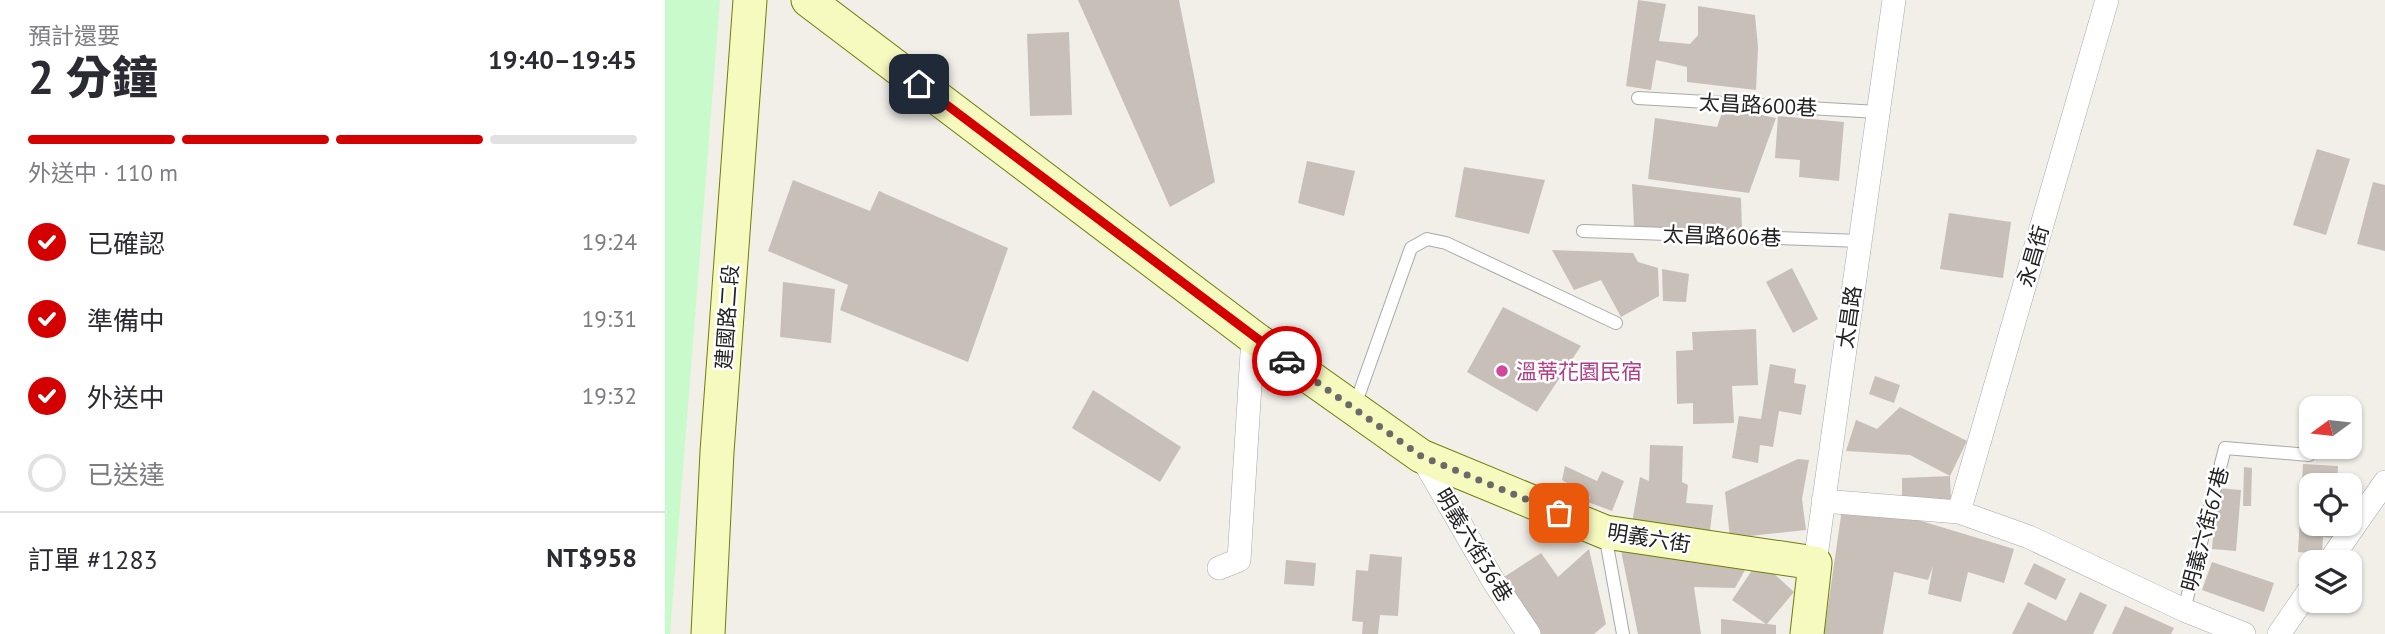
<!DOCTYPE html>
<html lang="zh-TW">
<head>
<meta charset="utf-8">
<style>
  body { margin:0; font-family:"PT Sans","Noto Sans TC",sans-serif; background:#f2f2f3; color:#2b2b33; height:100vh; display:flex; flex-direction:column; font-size:26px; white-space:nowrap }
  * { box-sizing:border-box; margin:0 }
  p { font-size:23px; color:#7c7c81 }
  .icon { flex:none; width:38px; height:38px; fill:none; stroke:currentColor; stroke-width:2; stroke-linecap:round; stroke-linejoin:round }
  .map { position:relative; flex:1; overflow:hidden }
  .drawer { display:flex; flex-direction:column; background:#fff; width:665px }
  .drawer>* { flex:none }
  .needle { width:46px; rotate:255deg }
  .tools { position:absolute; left:1634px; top:396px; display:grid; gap:14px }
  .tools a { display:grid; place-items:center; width:63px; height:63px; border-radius:14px; background:#fff; box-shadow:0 2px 5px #0004; font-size:35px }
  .pin { position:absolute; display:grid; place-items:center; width:60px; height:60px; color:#fff; margin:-30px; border-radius:14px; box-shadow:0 4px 10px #0006 }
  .courier { position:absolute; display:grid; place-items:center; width:70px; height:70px; margin:-35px; border:5px solid #d40000; border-radius:50%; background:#fff; color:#222; box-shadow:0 2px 9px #0007 }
  .head em { font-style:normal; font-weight:800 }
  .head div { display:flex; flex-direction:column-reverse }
  .head { display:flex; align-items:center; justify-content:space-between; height:119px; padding:0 28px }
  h1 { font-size:46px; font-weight:800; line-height:52px }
  .bar { display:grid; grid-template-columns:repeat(4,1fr); gap:10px 7px; align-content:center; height:84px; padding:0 28px }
  .bar i { height:9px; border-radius:5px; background:#e1e1e2 }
  .bar .on { background:#d40000 }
  .bar p { grid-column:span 4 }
  .line { display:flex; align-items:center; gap:18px; padding:0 28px; border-top:2px solid #e1e1e2 }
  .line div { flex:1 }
  ol { padding:0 28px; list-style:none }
  li { display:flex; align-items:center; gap:21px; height:77px }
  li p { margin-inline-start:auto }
  li .icon { padding:7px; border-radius:50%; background:#d40000; color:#fff; stroke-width:4 }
  li:last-child { color:#7c7c81 }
  li i { width:38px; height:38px; border:4px solid #e1e1e2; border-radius:50% }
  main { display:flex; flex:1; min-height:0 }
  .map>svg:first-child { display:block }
  .park { fill:#c8facc }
  .building { fill:#c7bfb8 }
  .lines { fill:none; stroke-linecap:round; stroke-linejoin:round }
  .lane-casing { stroke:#a9a9a9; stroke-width:14 }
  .street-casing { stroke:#a9a9a9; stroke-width:24 }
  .secondary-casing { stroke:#707d05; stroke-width:35 }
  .lane { stroke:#fff; stroke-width:12 }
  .street { stroke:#fff; stroke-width:23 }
  .secondary { stroke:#f7fabf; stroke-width:33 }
  .done { stroke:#6b6a68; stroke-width:7; stroke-dasharray:0 12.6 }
  .route { stroke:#d40000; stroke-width:9 }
  .hotel-dot { fill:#d1479c; stroke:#fff; stroke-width:2.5 }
  .labels { text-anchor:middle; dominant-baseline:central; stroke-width:5; stroke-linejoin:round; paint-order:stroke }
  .street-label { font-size:21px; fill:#222; stroke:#fff }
  .hotel-label { font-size:21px; fill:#b23c85; stroke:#fff; text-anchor:start }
</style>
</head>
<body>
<main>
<section class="drawer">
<div class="head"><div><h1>2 分鐘</h1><p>預計還要</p></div><em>19:40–19:45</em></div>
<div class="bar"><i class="on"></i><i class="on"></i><i class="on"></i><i></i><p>外送中 · 110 m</p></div>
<ol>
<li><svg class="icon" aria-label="check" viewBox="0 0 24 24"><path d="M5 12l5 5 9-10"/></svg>已確認<p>19:24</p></li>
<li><svg class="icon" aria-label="check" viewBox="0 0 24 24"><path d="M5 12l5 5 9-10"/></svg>準備中<p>19:31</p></li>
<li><svg class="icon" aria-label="check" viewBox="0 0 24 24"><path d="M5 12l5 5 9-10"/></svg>外送中<p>19:32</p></li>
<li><i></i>已送達</li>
</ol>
<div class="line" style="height:91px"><div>訂單 #1283</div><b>NT$958</b></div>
</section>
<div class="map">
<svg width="1720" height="634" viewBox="0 0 1720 634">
  <rect width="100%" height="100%" fill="#f2efe9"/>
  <!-- park -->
  <path class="park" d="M0 0H55L5 634H0Z"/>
  <!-- building -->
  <path class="building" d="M413 0H514L550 182 505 207Z
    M973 0 1001 4 994 41 1025 44 1033 35V6L1090 15 1093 47 1091 90 1022 82V67L991 60 986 90 961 86Z
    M404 32 407 115 365 116 362 34Z
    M1059 107 1111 118 1084 193 983 179 990 118 1052 127Z
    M1113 116 1179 122 1174 181 1134 177 1135 160 1110 158Z
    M1652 149 1685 159 1661 235 1628 225Z
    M642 161 690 171 679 216 633 203Z
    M799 167 880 180 864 234 790 217Z
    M128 180 205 211 214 191 343 248 303 362 175 310 183 285 103 251Z
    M1708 182 1720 185V251L1692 244Z
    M967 184 1076 198 1077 231 969 227Z
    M1284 213 1346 222 1338 278 1275 269Z
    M887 250 968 253 973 262 993 268 994 296 956 317 936 280 909 290Z
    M1127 268 1153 319 1128 333 1101 282Z
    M997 269 1024 274 1021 302 998 301Z
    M118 282 170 289 166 343 115 337Z
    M838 307 916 346 872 412 802 372Z
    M1091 329 1093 385 1067 386 1069 423 1028 424V403L1012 404 1011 351 1028 350 1027 332Z
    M1105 364 1131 369 1129 383 1141 385 1136 415 1114 411 1108 447 1095 445 1093 463 1067 458 1074 416 1096 419Z
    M1210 376 1235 385 1229 403 1204 394Z
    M428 390 516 447 495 482 407 428Z
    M1235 407 1302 441 1285 476 1286 502H1237V478L1285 476 1245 455 1181 451 1191 420 1212 429Z
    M985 445 1018 446 1017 482 1023 485 1021 503 1048 505 1045 531 967 523 975 477 984 481Z
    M1133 459 1144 460 1137 499 1141 530 1065 538 1060 492Z
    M1638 464 1673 466 1672 485H1647V523H1670L1669 538 1658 537 1657 554 1633 552Z
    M900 466 932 481 937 471 959 481 947 511 923 502 925 497 897 480Z
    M1579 467 1587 468 1586 506H1578Z
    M1552 488 1576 490 1571 551 1547 549Z
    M1177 509 1243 517 1349 549 1339 583 1303 572 1296 602 1263 594 1268 566 1263 580 1229 572 1218 634H1159Z
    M954 541 1085 561 1070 588 1029 587 1036 634H973Z
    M924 549 941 624 929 634H871L836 579 876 553 893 577Z
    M705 554 737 557 733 616 715 615 713 634H697L698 622 687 621 691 570 703 571Z
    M621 560 651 563 649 586 619 584Z
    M1094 560 1129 592 1102 624 1111 625V634H1056V619L1101 624 1067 600Z
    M1547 562 1609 583 1599 612 1537 590Z
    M1369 563 1401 579 1391 600 1359 584Z
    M1415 592 1442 605 1428 634H1347L1363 602 1401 621Z
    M1460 606 1509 628 1506 634H1447Z"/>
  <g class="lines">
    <!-- lane casing -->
    <g class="lane-casing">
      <path id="lane" d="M973 98 1213 112
        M918 231 1195 241
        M689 408 746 248 762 239 781 243 951 323
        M940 534 958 634
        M1519 610 1560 448 1644 455"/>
    </g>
    <!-- street casing -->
    <g class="street-casing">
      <path id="street" d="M756 456 829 582 864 634
        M1158 501 1294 512 1364 537 1519 610 1579 634
        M1294 512 1442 0
        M1664 562 1720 482
        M1150 563 1229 0
        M554 568 574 560 588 337
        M1614 634 1647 586"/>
    </g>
    <!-- secondary casing -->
    <g class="secondary-casing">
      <path id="secondary" d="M143 0 588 337 756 456 940 532 1150 563 1142 634
        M43 634 52 452 85 0"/>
    </g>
    <!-- lane -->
    <use href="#lane" class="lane"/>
    <!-- street -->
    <use href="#street" class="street"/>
    <!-- secondary -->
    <use href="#secondary" class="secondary"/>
  </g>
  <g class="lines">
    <!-- done -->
    <path class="done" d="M622 361 756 456 894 513"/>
    <!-- route -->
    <path class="route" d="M254 84 622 361"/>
  </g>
  <!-- markers -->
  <circle class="hotel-dot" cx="837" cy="371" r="7"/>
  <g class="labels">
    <!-- street labels -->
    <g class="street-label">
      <text transform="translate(1093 105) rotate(3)">太昌路600巷</text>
      <text transform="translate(1057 236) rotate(2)">太昌路606巷</text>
      <text transform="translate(1368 256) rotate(-74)">永昌街</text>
      <text transform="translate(62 317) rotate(-86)">建國路二段</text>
      <text transform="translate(1184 317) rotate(-82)">太昌路</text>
      <text transform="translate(1540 529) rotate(-75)">明義六街67巷</text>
      <text transform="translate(984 538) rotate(9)">明義六街</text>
      <text transform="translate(809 545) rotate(59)">明義六街36巷</text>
    </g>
    <!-- hotel labels -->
    <g class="hotel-label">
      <text x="851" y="371">溫蒂花園民宿</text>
    </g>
  </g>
</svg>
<div class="tools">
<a><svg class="needle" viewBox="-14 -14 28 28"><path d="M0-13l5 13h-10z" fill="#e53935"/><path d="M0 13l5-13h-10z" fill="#7c7c81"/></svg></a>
<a><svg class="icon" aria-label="locate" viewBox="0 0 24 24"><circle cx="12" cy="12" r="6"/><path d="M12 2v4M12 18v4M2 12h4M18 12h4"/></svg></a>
<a><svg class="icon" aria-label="layers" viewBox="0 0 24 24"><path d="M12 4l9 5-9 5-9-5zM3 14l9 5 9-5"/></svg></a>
</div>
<div class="pin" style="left:894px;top:513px;background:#ea580c"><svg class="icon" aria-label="bag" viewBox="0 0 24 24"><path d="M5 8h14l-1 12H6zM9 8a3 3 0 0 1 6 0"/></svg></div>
<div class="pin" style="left:254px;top:84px;background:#1f2937"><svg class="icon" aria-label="home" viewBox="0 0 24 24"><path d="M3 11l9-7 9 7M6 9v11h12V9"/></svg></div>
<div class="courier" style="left:622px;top:361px"><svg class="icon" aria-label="car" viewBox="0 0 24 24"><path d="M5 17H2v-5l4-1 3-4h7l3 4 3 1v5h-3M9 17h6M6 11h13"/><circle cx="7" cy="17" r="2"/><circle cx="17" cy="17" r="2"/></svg></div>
</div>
</main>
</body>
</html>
